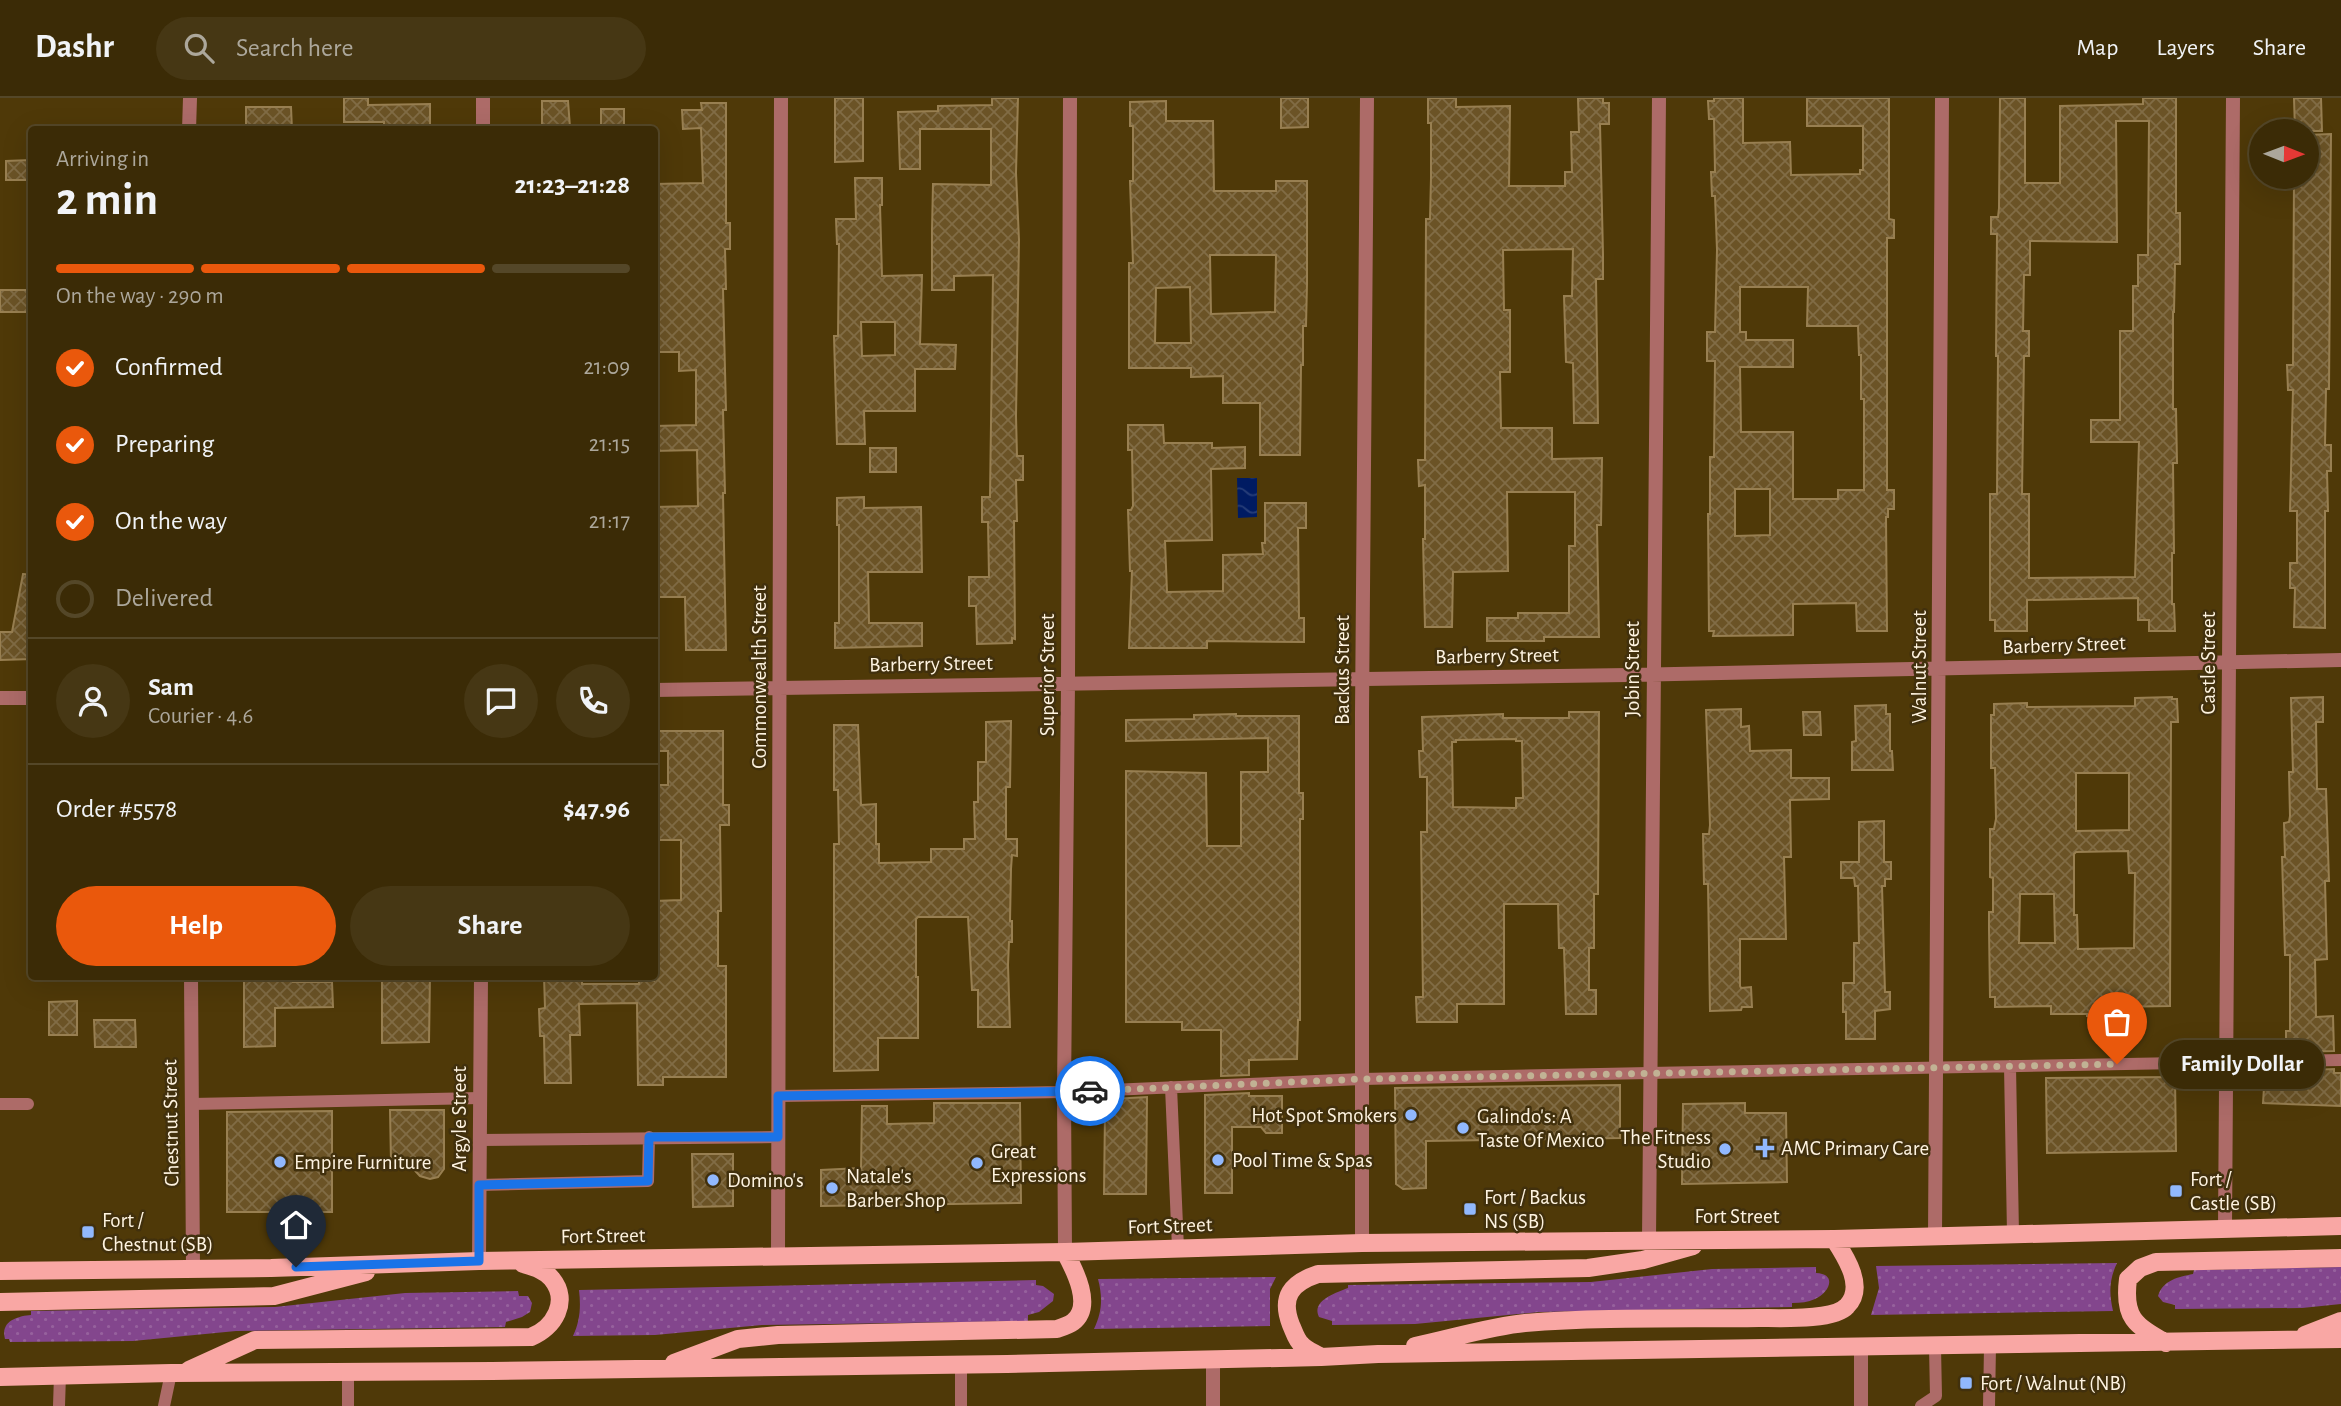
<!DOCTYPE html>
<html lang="en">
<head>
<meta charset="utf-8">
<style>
  body { margin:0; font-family:"Alegreya Sans",sans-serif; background:#463714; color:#f1f3f6; height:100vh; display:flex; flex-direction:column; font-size:26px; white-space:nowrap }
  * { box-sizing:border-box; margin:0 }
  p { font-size:23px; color:#aca79b }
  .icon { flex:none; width:38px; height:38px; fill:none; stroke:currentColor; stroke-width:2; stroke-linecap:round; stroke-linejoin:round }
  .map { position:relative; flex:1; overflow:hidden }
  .sheet { position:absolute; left:28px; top:28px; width:630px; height:854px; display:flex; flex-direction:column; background:#3b2b06; border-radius:7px; box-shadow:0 7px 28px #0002,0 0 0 2px #544728 }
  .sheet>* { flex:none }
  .needle { width:46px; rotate:91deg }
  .buttons { position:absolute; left:2249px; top:21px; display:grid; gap:14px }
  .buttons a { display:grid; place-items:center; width:70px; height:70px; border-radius:50%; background:#3b2b06; box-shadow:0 7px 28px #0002,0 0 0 2px #544728; font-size:35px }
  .pin { position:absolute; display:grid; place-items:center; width:60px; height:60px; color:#fff; margin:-72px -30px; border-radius:50% 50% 50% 0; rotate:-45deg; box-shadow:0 0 7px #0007 }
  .pin .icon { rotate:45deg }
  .courier { position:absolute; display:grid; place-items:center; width:70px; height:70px; margin:-35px; border:5px solid #1a73e8; border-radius:50%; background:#fff; color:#222; box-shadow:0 2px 9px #0007 }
  .bubble { position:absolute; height:49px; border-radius:24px; background:#3b2b06; box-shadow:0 7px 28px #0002,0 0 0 2px #544728; font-size:23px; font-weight:700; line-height:49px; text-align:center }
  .summary em { font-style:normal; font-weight:700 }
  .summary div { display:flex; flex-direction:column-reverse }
  .summary { display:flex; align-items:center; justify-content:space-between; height:119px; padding:0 28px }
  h1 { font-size:46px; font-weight:700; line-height:52px }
  .bar { display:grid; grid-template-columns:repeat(4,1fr); gap:10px 7px; align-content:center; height:84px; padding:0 28px }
  .bar i { height:9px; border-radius:5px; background:#544728 }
  .bar .active { background:#ea580c }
  .bar p { grid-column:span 4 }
  .line { display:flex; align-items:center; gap:18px; padding:0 28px; border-top:2px solid #544728 }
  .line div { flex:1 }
  .round { display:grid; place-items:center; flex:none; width:74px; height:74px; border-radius:37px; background:#463714 }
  ol { padding:0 28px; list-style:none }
  li { display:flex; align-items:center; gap:21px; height:77px }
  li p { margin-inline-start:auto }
  li .icon { padding:7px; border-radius:50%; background:#ea580c; color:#fff; stroke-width:4 }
  li:last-child { color:#aca79b }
  li i { width:38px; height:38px; border:4px solid #544728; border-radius:50% }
  .primary-button { display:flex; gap:14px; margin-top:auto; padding:14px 28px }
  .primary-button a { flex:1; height:80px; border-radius:42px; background:#ea580c; color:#fff; font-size:28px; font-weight:700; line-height:80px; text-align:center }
  .primary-button a+a { background:#463714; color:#f1f3f6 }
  header { display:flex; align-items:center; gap:42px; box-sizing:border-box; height:98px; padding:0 35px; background:#3b2b06; border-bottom:2px solid #544728 }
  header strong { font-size:33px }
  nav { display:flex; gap:38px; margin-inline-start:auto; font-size:24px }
  .search { width:490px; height:63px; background:#463714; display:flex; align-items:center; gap:18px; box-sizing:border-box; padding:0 24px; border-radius:38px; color:#aca79b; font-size:26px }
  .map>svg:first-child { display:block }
  .grass { fill:url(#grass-dots) }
  .water { fill:url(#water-waves) }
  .building { fill:url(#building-cross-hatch); stroke:#987f51; stroke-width:2; fill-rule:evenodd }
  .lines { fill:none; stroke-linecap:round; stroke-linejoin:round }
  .lane { stroke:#ad6b68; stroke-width:12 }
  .street { stroke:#ad6b68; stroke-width:14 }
  .primary { stroke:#f9a7a4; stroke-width:18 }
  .done { stroke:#c1b294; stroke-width:7; stroke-dasharray:0 12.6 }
  .route { stroke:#1a73e8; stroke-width:9 }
  .poi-dot { fill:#91b8fd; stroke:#41300d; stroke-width:2.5 }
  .labels { text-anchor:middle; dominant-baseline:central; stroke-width:5; stroke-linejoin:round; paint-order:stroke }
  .street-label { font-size:21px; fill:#fef3e0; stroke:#41300d }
  .poi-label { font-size:21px; fill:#fef3e0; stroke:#41300d; text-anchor:start }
</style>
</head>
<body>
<header>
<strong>Dashr</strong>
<div class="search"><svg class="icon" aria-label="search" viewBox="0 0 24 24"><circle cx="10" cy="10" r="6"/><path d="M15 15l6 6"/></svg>Search here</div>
<nav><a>Map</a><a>Layers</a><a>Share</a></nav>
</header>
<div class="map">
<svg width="2341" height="1308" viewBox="0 0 2341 1308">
  <defs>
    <pattern id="grass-dots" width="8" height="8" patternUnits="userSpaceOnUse" patternTransform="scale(1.75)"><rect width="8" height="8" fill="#83468d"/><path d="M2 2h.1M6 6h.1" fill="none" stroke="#96619d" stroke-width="1.8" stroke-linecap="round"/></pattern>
    <pattern id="water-waves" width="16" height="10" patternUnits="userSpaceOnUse" patternTransform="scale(1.75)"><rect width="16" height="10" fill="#001b62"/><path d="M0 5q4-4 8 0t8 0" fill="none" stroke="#263d78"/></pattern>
    <pattern id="building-cross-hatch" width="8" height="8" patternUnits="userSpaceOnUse" patternTransform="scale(1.75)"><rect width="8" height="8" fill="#6b5326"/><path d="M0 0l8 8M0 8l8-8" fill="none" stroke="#816c45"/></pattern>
  </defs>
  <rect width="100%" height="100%" fill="#4f3908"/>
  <!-- grass -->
  <path class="grass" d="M2117 1165C2109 1182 2109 1195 2113 1213L1871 1217 1879 1190 1876 1168Z
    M1816 1169V1175C1838 1176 1829 1195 1815 1201 1808 1204 1801 1205 1792 1205V1209L1540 1214 1415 1226 1332 1227V1223L1319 1219C1311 1203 1335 1195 1348 1190V1187L1591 1184 1712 1171Z
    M2341 1169V1206L2302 1210 2175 1211V1207L2163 1204 2158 1198C2163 1182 2178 1179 2193 1176L2194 1172Z
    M1276 1179 1270 1191V1228L1094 1231C1102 1214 1103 1200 1098 1181Z
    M1036 1182V1187L1043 1188 1054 1196 1053 1203 1039 1214 1028 1217V1223L762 1227 655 1237 573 1238C580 1223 581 1209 579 1192Z
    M518 1193 519 1198H528L532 1205 530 1214 522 1219 506 1224 505 1229 236 1233 133 1243 10 1244 9 1241H5C0 1223 18 1218 31 1217V1213L275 1209 405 1195Z"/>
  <!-- water -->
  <path class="water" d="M1237 380H1257V419L1238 420Z"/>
  <!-- building -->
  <path class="building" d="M344 0H368V7L430 6V32H384V24H344Z
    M835 0H863V63L835 64Z
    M992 0H1018L1016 75 1019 142 1016 318 1017 358H1023V382H1016L1017 423H1014L1015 541 1012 540V545L977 546 976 508H969V479H989L988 424H982V399H990L993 177 954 178V192H932V132L933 86 991 87V31H920V71H900L898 14 938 13V8L992 7Z
    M1281 0H1308V29L1281 30Z
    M1428 0H1456V9L1510 8 1509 88H1565V74H1572L1571 34H1579L1578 0H1603V5H1609V26H1600L1603 156V181H1596L1598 325H1574L1573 265 1566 264 1564 198H1572L1573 151 1503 152 1504 212H1510V274H1500L1501 330H1552V361L1602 360 1601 427H1597L1599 539H1544V543H1487V520H1518V515H1569V448H1575V394H1507L1508 473 1453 474 1452 529H1425L1423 441H1425V387L1419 388 1418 362H1425L1426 121H1430L1431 80V25H1428Z
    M1714 0H1743V45L1790 44 1791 77 1860 76V72H1863V28H1807V0H1889V121L1894 122V140H1887V392H1894V411H1888V419H1886L1887 533H1857L1856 505 1793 506V537L1713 538 1714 533H1709L1708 416H1710V359H1714L1715 263H1707V234H1715L1717 152 1715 98H1712L1711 74H1715L1714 21H1709L1708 3H1714ZM1740 189H1808L1807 228H1858L1859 257H1861V301H1864V392H1838V401H1793V334H1741L1740 269H1793V242H1746V234H1740ZM1735 391H1770V437L1735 438Z
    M2000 0H2025V85H2060V8L2143 6V0H2176V115H2180V166H2175L2174 214H2173V311H2176L2177 365H2173L2174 455H2172V506H2174L2175 533H2149V522H2138V500L2027 502V533H1995V522H1990V396H1997L1998 258H1996L1997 136H1991V119H1998L1999 110ZM2116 23H2149L2148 157H2138V188H2133V233H2120V322H2091V344H2139L2135 479 2029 480V396H2022L2024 258H2029V233H2023L2024 177H2030V143L2117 144Z
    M2294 0H2321L2322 33H2295Z
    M542 3H568L570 29H542Z
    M1166 3V23H1213L1214 93H1276V83H1307V186L1306 228H1303V267H1301L1300 357H1260V305H1223V278L1191 279V270H1129V165H1133L1130 83H1133V28H1130V4ZM1210 157H1276L1275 214 1211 216ZM1190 189 1191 245H1155L1156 190Z
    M701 5H726V125H730V151H725L726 191H723L726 312H723L725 395H723L726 552H686L685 499H654V409L698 408 697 352 654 353V328L696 327V272L679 273V254H654V86L703 85 701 30 683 31 682 12H702Z
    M246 9H291L292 32H246Z
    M601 11H624V32H601Z
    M2331 36 2329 291H2326L2325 347H2331V373H2327L2328 413H2325V530L2294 529 2295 490H2290V465H2297V413H2290L2293 292H2288L2287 267H2293L2294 79H2306V37Z
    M30 62V82H6V63Z
    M855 80H882V107H880L882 178 922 177 920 246 956 247 955 271H915V313H864L865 346H837L834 238H838L839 146H837L836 121H856ZM861 224H895V257L862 258Z
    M0 192H29V214H0Z
    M1128 327H1163L1164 345H1212V350L1245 349V370L1211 371 1212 442 1165 443 1167 494 1223 493V457L1263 456 1262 445H1265V405H1306V430H1298L1299 520H1304V544L1207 543V550H1129L1132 473H1130L1128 412H1131L1133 408 1132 352H1128Z
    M870 350H896V374H870Z
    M864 399V410L921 409 922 474H868L869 525H922V548L835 550V525H839V427H837V400Z
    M23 476 32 477V561L0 562V534H12Z
    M2172 599V601H2177L2178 624H2171L2170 908 2113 909V918H2087V916H2051V908L1995 909V899H1990L1989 831V814H1993V780L1990 779V731H1994L1996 721 1995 670H1991V617H1994V606L2027 605V609L2135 608V600ZM2076 675H2129V732L2076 733ZM2128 753 2129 775H2135L2134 850 2078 851 2077 817H2074V756L2076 754ZM2020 796H2054L2055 845H2019Z
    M2323 599V624H2316L2317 691H2326L2329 783H2325L2327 861 2315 862 2316 919 2333 918 2334 953 2286 954V933H2290V857H2285L2282 759H2285L2284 725 2289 724 2290 718 2289 674H2293L2291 600Z
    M1886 607V616H1890V653H1892L1893 672H1852V644L1856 643 1855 608Z
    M1741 611V629L1749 628 1750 653 1791 652V680H1829V701L1790 702 1791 759H1784L1786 841H1740V888L1741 890 1751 889 1752 909H1742L1741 912 1710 913 1708 786H1704L1703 736H1709L1710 727 1706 612Z
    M1569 614H1599L1598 796H1594V850H1589V892H1596V916H1566L1564 850H1559L1558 806H1504V906H1457V924H1417L1416 899H1423L1421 734H1427V679H1420L1419 653H1423L1422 619 1503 616V620H1569ZM1516 641V643H1522L1523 700H1516V710L1453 709 1452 644H1456V642Z
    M1803 614H1820L1821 637H1804Z
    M1236 616V618H1299V695H1303V721H1300V922H1298L1297 961 1249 962V977L1221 978V932H1182V924H1126V673L1206 675 1207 748H1241V674H1268V640L1126 643V622L1194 621V617Z
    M1011 623 1010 689H1006V741H1017V758L1012 757 1011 771 1010 823H1012V844H1009L1008 867 1010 929H978V892H972L968 819H918L916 821V879H918V940H878V972L834 973V746H839L838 692H834V627H858L861 707 876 706V746H879V765L931 764V751H964V741H975L974 704H978V664H986V624Z
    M654 633H723V707H729V727H720L721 813H718V868H726V979H663V987H638L637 905 579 906 580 937H570L571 985H545L544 938H540L539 911 545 910 544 878H582V886H639V883H654V803L681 802V742H654V687H668V653H654Z
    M1884 723V764H1891V781H1885V788H1882L1885 894H1890V911L1875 913V941H1846V914H1843V885H1854V845H1859L1858 788H1855L1854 780H1841V764H1859V724Z
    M244 878H293V884H332L333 909 275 910V948L244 949Z
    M382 878H430L429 944 382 945Z
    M77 903V937H49V904Z
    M94 922H135L136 949H95Z
    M2334 971V975H2341V1008L2263 1005 2265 974Z
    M2175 979 2176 1053 2047 1055 2046 980Z
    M1620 987V1040L1426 1043V1090L1403 1091 1396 1086 1395 990Z
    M1249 995V998H1282V1035H1266L1261 1029H1232V1095H1205V997Z
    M1147 999 1146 1096H1104L1105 1013H1112V1001Z
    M934 1005H1020L1021 1105 821 1108V1072L861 1070 862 1008H887V1026L934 1025Z
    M1745 1005V1015H1786L1787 1084 1682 1086 1683 1006Z
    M390 1012H444V1071L438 1079 430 1081 420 1078 407 1064H391Z
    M332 1013V1114H227V1014Z
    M692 1056H733V1108L693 1109Z"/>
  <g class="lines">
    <!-- lane -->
    <path class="lane" d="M2010 968 2013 1136
      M1171 989 1178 1150
      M778 998 1064 994 1362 981 1649 975 2341 962
      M0 1006H28
      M192 1006 480 1000
      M479 1042 778 1039
      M479 1087 648 1083 649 1039
      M961 1266V1308
      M348 1274V1308
      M59 1308 60 1277
      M164 1308 171 1275
      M1921 1308 1936 1298 1935 1249
      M1989 1308 1990 1248"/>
    <!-- street -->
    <path class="street" d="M189 32 190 0
      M483 32V0
      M654 592 1628 577 2341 562
      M0 600H32
      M191 878 193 1171
      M2225 1129 2233 0
      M1935 1138 1942 0
      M1649 1142 1659 0
      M1362 1145V615L1367 0
      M1065 1154 1064 994 1068 585 1070 0
      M778 1158 781 0
      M479 1163 481 878
      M1213 1262V1308
      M1861 1308V1249"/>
    <!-- primary -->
    <path class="primary" d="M0 1173 271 1170 479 1163 1065 1154 1362 1145 1834 1141 2341 1128
      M0 1204 274 1198 366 1174
      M2305 1237 2341 1223
      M2166 1245C2135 1227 2123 1220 2128 1181L2140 1170 2156 1164 2341 1160
      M1415 1248C1449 1241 1492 1228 1525 1225 1602 1219 1681 1221 1759 1220 1779 1220 1834 1223 1847 1208 1866 1189 1845 1158 1834 1141
      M1321 1259C1315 1255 1307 1252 1302 1247 1296 1242 1294 1233 1291 1227 1280 1199 1291 1185 1318 1176L1588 1170 1643 1162 1693 1148
      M674 1265 738 1241 778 1237 1057 1231C1063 1229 1069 1227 1073 1224 1094 1208 1074 1171 1065 1154
      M189 1272 255 1242 531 1239C554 1230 570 1203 552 1181 545 1172 533 1169 523 1166
      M0 1279 171 1275 492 1273 1007 1266 1321 1259 1378 1256 2341 1241"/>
  </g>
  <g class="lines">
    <!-- done -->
    <path class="done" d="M1090 993 1362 981 2117 966"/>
    <!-- route -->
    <path class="route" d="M296 1169 479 1163V1087L648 1083 649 1039H778V998L1090 993"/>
  </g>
  <!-- markers -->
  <g class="poi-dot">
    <circle cx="1411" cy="1017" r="7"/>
    <circle cx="1463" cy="1030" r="7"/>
    <path d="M1761.5 1039.5h7v7h7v7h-7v7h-7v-7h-7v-7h7z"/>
    <circle cx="1725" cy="1051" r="7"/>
    <circle cx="1218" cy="1062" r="7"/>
    <circle cx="280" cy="1064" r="7"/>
    <circle cx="977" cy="1065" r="7"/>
    <circle cx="713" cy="1082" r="7"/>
    <circle cx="832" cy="1090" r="7"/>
    <rect x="2169" y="1086" width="14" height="14" rx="3.5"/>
    <rect x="1463" y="1104" width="14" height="14" rx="3.5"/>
    <rect x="81" y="1127" width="14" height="14" rx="3.5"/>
    <rect x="1959" y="1278" width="14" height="14" rx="3.5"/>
  </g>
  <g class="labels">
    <!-- street labels -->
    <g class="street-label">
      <text transform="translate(2064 547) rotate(-2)">Barberry Street</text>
      <text transform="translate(1497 558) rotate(-1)">Barberry Street</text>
      <text transform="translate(2208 565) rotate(-90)">Castle Street</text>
      <text transform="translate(931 566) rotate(-1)">Barberry Street</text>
      <text transform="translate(1919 569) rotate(-90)">Walnut Street</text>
      <text transform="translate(1632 571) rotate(-90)">Jobin Street</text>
      <text transform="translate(1342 572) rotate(-90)">Backus Street</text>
      <text transform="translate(1047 577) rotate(-90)">Superior Street</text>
      <text transform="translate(759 579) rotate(-90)">Commonwealth Street</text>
      <text transform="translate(459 1021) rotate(-90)">Argyle Street</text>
      <text transform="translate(171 1025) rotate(-91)">Chestnut Street</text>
      <text x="1737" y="1118">Fort Street</text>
      <text transform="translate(1170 1128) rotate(-2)">Fort Street</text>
      <text transform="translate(603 1138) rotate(-1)">Fort Street</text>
    </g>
    <!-- poi labels -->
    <g class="poi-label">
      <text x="1397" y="1017" text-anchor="end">Hot Spot Smokers</text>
      <text x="1477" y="1018">Galindo's: A<tspan x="1477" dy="24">Taste Of Mexico</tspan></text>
      <text x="1711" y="1039" text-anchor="end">The Fitness<tspan x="1711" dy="24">Studio</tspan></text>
      <text x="1781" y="1050">AMC Primary Care</text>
      <text x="991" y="1053">Great<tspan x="991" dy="24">Expressions</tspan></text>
      <text x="1232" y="1062">Pool Time &amp; Spas</text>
      <text x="294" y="1064">Empire Furniture</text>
      <text x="846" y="1078">Natale's<tspan x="846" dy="24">Barber Shop</tspan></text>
      <text x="2190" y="1081">Fort /<tspan x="2190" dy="24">Castle (SB)</tspan></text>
      <text x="727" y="1082">Domino's</text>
      <text x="1484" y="1099">Fort / Backus<tspan x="1484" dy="24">NS (SB)</tspan></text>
      <text x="102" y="1122">Fort /<tspan x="102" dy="24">Chestnut (SB)</tspan></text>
      <text x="1980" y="1285">Fort / Walnut (NB)</text>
    </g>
  </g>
</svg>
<div class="buttons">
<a><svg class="needle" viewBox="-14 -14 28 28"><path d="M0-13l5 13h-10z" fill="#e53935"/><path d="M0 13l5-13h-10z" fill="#aca79b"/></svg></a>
</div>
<div class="pin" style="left:2117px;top:966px;background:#ea580c"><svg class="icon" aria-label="bag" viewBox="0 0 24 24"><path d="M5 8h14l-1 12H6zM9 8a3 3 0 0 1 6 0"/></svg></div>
<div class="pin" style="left:296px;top:1169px;background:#1f2937"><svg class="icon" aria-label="home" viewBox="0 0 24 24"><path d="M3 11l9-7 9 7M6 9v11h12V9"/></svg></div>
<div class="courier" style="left:1090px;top:993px"><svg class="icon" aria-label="car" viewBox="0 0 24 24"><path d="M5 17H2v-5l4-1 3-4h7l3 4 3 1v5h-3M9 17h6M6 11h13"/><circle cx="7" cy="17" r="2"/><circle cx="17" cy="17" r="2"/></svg></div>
<div class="bubble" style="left:2160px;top:942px;width:164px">Family Dollar</div>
<section class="sheet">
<div class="summary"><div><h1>2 min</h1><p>Arriving in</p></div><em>21:23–21:28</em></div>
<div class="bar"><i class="active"></i><i class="active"></i><i class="active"></i><i></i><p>On the way · 290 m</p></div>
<ol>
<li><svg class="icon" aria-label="check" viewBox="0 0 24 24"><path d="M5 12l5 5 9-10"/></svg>Confirmed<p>21:09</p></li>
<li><svg class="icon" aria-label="check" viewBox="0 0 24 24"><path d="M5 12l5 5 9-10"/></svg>Preparing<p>21:15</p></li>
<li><svg class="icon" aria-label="check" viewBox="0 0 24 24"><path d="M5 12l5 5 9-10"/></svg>On the way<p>21:17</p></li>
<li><i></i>Delivered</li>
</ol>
<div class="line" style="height:126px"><a class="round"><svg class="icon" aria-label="person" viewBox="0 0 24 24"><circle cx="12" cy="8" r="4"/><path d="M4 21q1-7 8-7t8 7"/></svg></a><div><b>Sam</b><p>Courier · 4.6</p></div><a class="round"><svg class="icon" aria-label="chat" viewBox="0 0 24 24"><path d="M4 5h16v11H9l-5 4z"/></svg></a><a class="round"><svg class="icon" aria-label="phone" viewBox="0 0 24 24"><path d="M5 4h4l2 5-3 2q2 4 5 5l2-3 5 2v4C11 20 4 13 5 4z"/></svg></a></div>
<div class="line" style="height:91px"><div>Order #5578</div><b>$47.96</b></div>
<div class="primary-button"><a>Help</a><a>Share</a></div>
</section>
</div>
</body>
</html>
